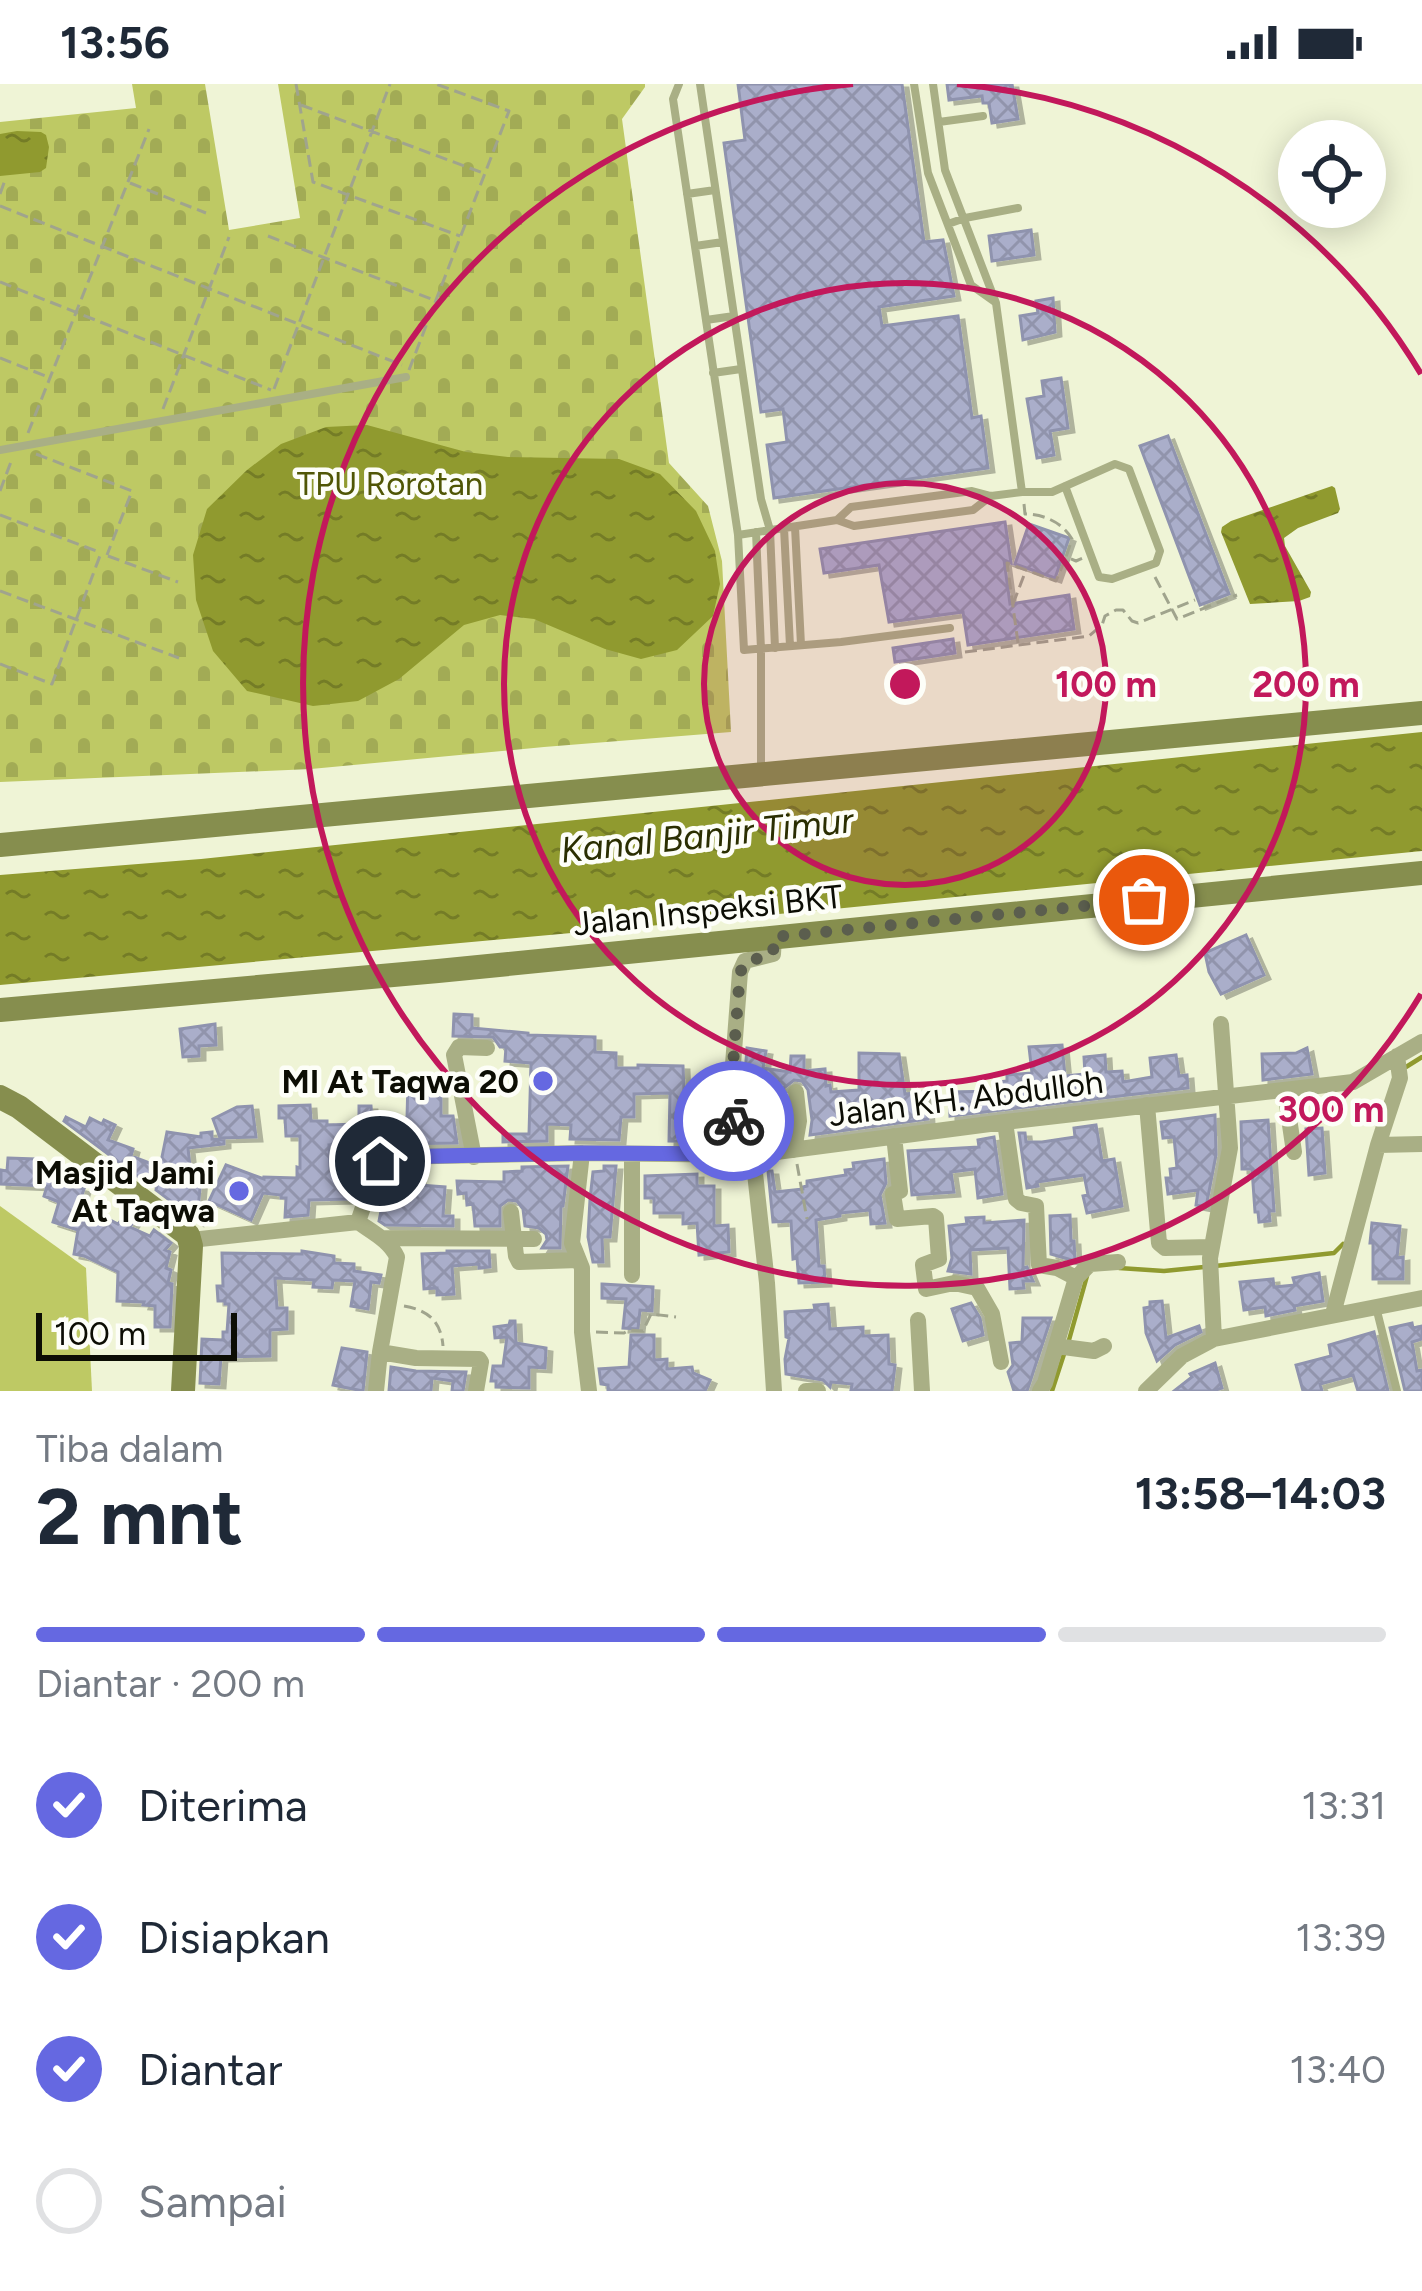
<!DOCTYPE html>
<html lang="id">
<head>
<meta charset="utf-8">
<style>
  body { margin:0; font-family:Figtree,sans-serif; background:#f2f2f3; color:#1f2937; height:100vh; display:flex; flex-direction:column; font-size:45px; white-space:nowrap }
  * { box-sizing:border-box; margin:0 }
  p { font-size:39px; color:#747a83 }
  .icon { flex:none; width:66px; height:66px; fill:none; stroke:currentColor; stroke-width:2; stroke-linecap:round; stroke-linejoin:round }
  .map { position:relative; height:1307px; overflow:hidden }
  .details { display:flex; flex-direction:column; background:#fff; flex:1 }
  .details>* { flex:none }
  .tools { position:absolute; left:1278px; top:36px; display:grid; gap:24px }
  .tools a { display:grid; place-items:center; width:108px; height:108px; border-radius:50%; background:#fff; box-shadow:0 6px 30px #0003; font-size:60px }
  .scale { position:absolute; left:36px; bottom:30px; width:201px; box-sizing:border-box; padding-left:12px; border:6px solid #0c0d04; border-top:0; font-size:33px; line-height:42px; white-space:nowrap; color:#0c0d04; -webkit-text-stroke:9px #fdfef8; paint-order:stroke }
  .pin { position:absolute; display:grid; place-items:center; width:102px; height:102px; color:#fff; margin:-51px; border:6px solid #fff; border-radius:50%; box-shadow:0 3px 12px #0007 }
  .courier { position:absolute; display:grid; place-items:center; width:120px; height:120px; margin:-60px; border:9px solid #6568e1; border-radius:50%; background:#fff; color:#222; box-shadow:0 3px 15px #0007 }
  .headline em { font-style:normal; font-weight:700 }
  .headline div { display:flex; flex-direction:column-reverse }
  .headline { display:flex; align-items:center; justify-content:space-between; height:204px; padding:0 36px }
  h1 { font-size:78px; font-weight:700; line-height:90px }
  .bar { display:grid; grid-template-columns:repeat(4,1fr); gap:18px 12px; align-content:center; height:144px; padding:0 36px }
  .bar i { height:15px; border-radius:9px; background:#e0e1e3 }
  .bar .on { background:#6568e1 }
  .bar p { grid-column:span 4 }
  ol { padding:0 36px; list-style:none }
  li { display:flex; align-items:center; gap:36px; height:132px }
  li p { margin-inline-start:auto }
  li .icon { padding:12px; border-radius:50%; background:#6568e1; color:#fff; stroke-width:4 }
  li:last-child { color:#747a83 }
  li i { width:66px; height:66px; border:6px solid #e0e1e3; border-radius:50% }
  .status { display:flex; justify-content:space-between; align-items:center; height:84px; padding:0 60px; background:#fff; direction:ltr }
  .status svg { height:33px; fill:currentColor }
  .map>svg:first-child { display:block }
  .green { fill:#bec964 }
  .cemetery { fill:url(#cemetery-stones) }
  .water { fill:url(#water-ripples) }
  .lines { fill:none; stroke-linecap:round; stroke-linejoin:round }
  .stream { stroke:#909a2f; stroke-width:4.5 }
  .building { fill:url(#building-cross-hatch); stroke:#8f93ae; stroke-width:3; filter:url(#shadow) }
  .path { stroke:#a0a48d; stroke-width:3; stroke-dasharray:12 6; stroke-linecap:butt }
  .lane { stroke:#a9af85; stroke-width:8 }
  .street { stroke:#a9af85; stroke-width:16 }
  .secondary { stroke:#868e4e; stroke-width:24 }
  .done { stroke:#5b5e4e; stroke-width:12; stroke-dasharray:0 21.6 }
  .route { stroke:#6568e1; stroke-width:15 }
  .ring { fill:none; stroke:#c2185b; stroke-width:6 }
  .poi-dot { fill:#6568e1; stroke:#fdfef8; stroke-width:4.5 }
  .labels { text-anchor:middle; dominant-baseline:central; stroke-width:9; stroke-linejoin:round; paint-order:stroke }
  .park-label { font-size:33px; fill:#505605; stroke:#fdfef8 }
  .street-label { font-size:33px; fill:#0c0d04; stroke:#fdfef8 }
  .poi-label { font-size:33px; font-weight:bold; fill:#0c0d04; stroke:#fdfef8; text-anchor:end }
  .water-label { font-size:36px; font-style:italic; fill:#2a2e01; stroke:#fdfef8 }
  .centre { fill:#c2185b; stroke:#fdfef8; stroke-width:6 }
  .ring-label { font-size:36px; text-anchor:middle; font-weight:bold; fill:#c2185b; stroke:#fdfef8; stroke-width:9; stroke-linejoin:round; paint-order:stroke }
</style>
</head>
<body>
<div class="status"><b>13:56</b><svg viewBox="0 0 49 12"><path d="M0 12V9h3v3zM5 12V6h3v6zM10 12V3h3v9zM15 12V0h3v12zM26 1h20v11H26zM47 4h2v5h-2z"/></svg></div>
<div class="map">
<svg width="1422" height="1307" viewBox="0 0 1422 1307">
  <defs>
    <pattern id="cemetery-stones" width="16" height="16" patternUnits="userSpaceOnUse" patternTransform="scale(3)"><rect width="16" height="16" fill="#bec964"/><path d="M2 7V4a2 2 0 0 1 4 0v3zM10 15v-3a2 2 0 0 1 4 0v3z" fill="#a2ab55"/></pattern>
    <pattern id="water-ripples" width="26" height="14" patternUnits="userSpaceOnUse" patternTransform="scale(3)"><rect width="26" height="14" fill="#909a2f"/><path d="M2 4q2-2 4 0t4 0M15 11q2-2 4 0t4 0" fill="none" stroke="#747c26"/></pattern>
    <pattern id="building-cross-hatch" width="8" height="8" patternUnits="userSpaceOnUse" patternTransform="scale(3)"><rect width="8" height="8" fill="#aaaeca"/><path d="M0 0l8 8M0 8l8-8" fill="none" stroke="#9194ac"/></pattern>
    <filter id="shadow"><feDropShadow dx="6" dy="4" stdDeviation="0" flood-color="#0004"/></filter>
  </defs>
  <rect width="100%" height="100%" fill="#eff4d6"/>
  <!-- green -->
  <path class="green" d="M0 1122 86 1184 92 1307H0Z"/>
  <!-- cemetery -->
  <path class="cemetery" d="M132 0H205L229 146 300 134 278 0H645V3L622 35 669 379 708 422 722 477 731 648 544 663 311 685 0 698V38L136 24Z"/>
  <!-- water -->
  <path class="water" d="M17 47 41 48 46 51 49 63 46 84 40 88 0 92V50Z
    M367 341 466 368 508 373 619 375 660 390 696 427 715 467 720 500 713 532 677 566 641 575 605 565 534 535 500 531 464 541 399 595 358 617 313 622 247 607 213 567 196 516 193 471 207 425 247 386 281 360 326 343Z
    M1332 402 1335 404 1340 425 1338 429 1298 444 1284 454 1285 462 1311 508 1310 513 1299 517 1250 520 1221 448 1222 443 1231 437Z
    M1422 648V767L834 825 0 901V791L201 775Z"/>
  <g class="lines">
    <!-- stream -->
    <path class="stream" d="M1406 983 1422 973
      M1215 1182 1334 1169 1343 1160
      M1119 1184 1164 1187 1204 1183
      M1069 1256 1087 1192
      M1052 1307 1065 1267"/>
  </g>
  <!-- building -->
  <path class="building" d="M738 0H902L924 158 943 156 954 212 879 223 882 242 958 232 972 334 981 332 988 384 774 414 767 361 787 358 783 325 761 328 724 59 745 56Z
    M947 0H1012L1018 35 992 39 989 19H983L982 12 949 16Z
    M1031 146 1034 171 992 177 989 152Z
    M1053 214 1055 248 1023 256 1020 232 1038 229 1036 217Z
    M1061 294 1068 344 1050 347 1054 371 1037 374 1027 315 1044 312 1042 297Z
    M1168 352 1229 510 1200 521 1140 362Z
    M1005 438 1011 479 1004 476 1010 520 1069 511 1074 545 968 561 963 528 889 538 879 481 824 489 820 465Z
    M1029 440 1069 454 1055 494 1015 480Z
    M953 555 955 569 895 578 893 564Z
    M1246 851 1264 891 1221 910 1209 888 1205 869Z
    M454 930 472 931V944L528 949V951L595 953V968L616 969V984H638V981L683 982 684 1007 705 1006 704 989H718L723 1058 669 1057 670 1009 634 1010V1033H621L619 1056 570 1055 571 1041 547 1040V1057L503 1058V1050H529L531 979 505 977 506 963H500L493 953 453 952Z
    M215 940 216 961 199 962V972L183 973 180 945Z
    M1062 961 1065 992 1085 990 1084 973 1105 971 1106 988 1122 987 1123 998 1152 993 1150 974 1176 971 1179 992 1187 991 1188 1004 950 1032 949 1008 999 1007 998 998 1007 997V991L1032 989 1029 963Z
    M747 964 766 967 763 984 790 988 791 972H804V987L825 985 826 1002 830 1001 831 1008 859 1006V969L899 970 905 1010 926 1008 928 1035 810 1051 812 1036 808 1006 802 997 794 996 784 1004 775 1003 772 1026 785 1027 783 1054 757 1058 756 1043 747 1044 746 1029 756 1028 754 1004 744 1002Z
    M1307 964 1312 990 1263 996 1262 970 1296 969Z
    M408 998 441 999V1032H453L457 1059 389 1060 370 1068 369 1072 353 1073V1060L329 1061 330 1084 361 1083V1090L359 1097H351V1115L309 1116 308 1131 285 1133 286 1114H281V1111L263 1109 251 1136 209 1117 226 1081 264 1095V1093L297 1094V1083L300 1084V1052H286L285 1034H279V1022L310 1021 311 1037H327V1041L359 1040V1022H371L372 1034H407Z
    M252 1022 256 1053 220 1054 213 1035 237 1023Z
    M1215 1031 1216 1071 1206 1123 1196 1121 1198 1106 1168 1110 1166 1094H1171L1170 1085 1177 1084 1174 1053 1163 1054 1161 1038Z
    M66 1033 86 1043 90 1034 102 1040 104 1036 115 1041 108 1056 133 1065 131 1072 160 1083 167 1048 201 1053V1049L212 1048V1055L224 1056V1060L188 1064 191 1092 201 1093 197 1137 156 1106 157 1102 144 1097 64 1037Z
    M1268 1036 1274 1127H1269L1270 1137 1259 1138 1258 1128H1255L1252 1085H1242L1241 1038Z
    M1096 1041 1102 1077 1114 1075 1122 1122 1087 1129 1083 1112 1088 1111 1084 1091 1037 1098 1038 1102 1027 1104 1019 1049H1025L1026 1058H1042L1075 1053 1074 1044Z
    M1322 1044 1325 1089 1309 1091 1306 1045Z
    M994 1053 1002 1110 978 1114 975 1085 951 1088 954 1108 912 1111 908 1067 979 1063 978 1056Z
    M8 1074 35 1075 34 1088 67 1098 72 1086 78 1089 81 1091 77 1103 84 1105 79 1120 98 1126 97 1129 118 1140 129 1127 137 1133 130 1143 150 1152 154 1146 171 1159 165 1166 170 1168 166 1184 171 1186 168 1199 172 1200 170 1243H155V1222L143 1221 144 1218 117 1217 118 1188 84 1172 74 1170 78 1146 53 1138 59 1118 44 1112 47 1102 1 1100V1086L7 1087Z
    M884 1075 886 1099 880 1111 885 1139 871 1140 870 1126 840 1129V1132L816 1136 819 1182H824L825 1198 799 1199 797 1174 793 1175 791 1137 773 1138 768 1087H772L775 1108 803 1105V1103L807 1102V1097L846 1091 845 1086 854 1085 853 1079Z
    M568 1082 563 1122H561L560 1164H542L547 1156 546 1150 539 1144 525 1142 523 1125 517 1117 508 1116 500 1122V1142H475L473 1120 467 1121 466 1109 458 1110 457 1097 504 1098V1088L522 1087V1083Z
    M604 1082H616L610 1153H602L603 1178H593L588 1153 590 1115 593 1088 604 1087Z
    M388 1090 419 1091V1101L445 1103 443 1132H453V1142L385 1141 379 1137 383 1117 387 1118Z
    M697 1090V1102H714V1142L728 1141 729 1168 699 1171 697 1139 683 1140V1129H654V1114H645V1092Z
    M1070 1131 1071 1157H1074L1075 1177 1051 1170 1050 1132Z
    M984 1133V1139L1024 1136 1023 1184 1027 1183 1033 1197H1023L1024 1204 1010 1205 1008 1164 970 1166 971 1190 948 1187 952 1174 949 1142 967 1140 966 1134Z
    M1372 1139 1400 1142 1397 1174 1403 1173V1195H1373V1159H1370Z
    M302 1167 334 1172V1179L354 1180V1187L381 1191 379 1199 371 1198 368 1225 351 1222 355 1197 333 1196 332 1204 313 1203 314 1196 275 1194 277 1224H287V1245L270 1246V1272L221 1273 219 1300 200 1299 202 1255 223 1256V1248H227L229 1220H225V1217H218L217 1202H223L222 1169 302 1170Z
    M447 1167H489L490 1183 479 1184V1180L452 1182 454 1210 437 1211V1204L424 1205 422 1170 447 1169Z
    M1319 1189 1323 1217 1294 1222 1295 1226 1266 1232 1265 1223 1244 1226 1240 1198 1273 1195 1274 1203 1295 1201 1293 1194Z
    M602 1200 653 1203 652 1227 640 1226 638 1245 623 1244 626 1215 602 1214Z
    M1162 1217 1166 1254 1199 1242 1201 1248 1175 1261 1157 1277 1146 1249 1144 1224 1150 1223V1218Z
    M971 1219 980 1234 983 1251 963 1257 952 1225Z
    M828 1220 830 1245 863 1243V1252L888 1251 889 1280 895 1281 892 1307 851 1306 852 1300 831 1298 830 1303 823 1296 786 1290 785 1275 789 1254 786 1253 785 1228 815 1226 814 1221Z
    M1023 1234H1051L1027 1307H1014L1008 1288 1013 1281 1010 1259 1022 1258Z
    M510 1237H515L516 1259 546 1264 545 1284 529 1283V1304L496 1303V1297H491L493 1282H503L507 1253 495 1254 494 1243 509 1241Z
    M1412 1239 1413 1244 1422 1242V1255L1412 1258 1417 1287 1422 1286V1307H1405L1390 1244Z
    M1374 1248 1388 1307H1358L1353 1291 1320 1300 1322 1307H1303L1296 1281 1331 1272 1329 1261Z
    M631 1251H654V1276L667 1275V1285L692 1283 693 1289 710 1296 705 1307H608V1301L601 1300 599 1285 629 1283Z
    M342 1264 367 1268 363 1307 333 1301Z
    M1215 1279 1222 1304 1213 1307H1174L1192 1293 1190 1290Z
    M391 1283 416 1287 466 1288 463 1307H452L453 1297 432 1294 431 1307H389Z"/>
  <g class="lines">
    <!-- path -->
    <path class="path" d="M296 0 313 98 460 152
      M301 21 483 89
      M130 99 206 129
      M0 110 5 96
      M0 122 402 281
      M268 152 434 216
      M0 198 271 306
      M0 274 48 293
      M409 286 509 27 436 0
      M274 305 390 0
      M163 325 229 153
      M28 349 149 45
      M36 370 132 407 107 471
      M0 407 12 375
      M1024 420 1025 430C1044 430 1063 439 1072 455L1066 473 1076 477 1083 474
      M0 431 99 468
      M108 472 178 498
      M1155 493 1177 535 1237 511
      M0 507 179 574
      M1013 520 1026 486
      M1018 559 1007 479 1056 497 1066 473
      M965 568 1089 552 1102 541 1105 532 1116 526H1123L1132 537 1138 539 1195 516
      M0 580 52 600 101 469
      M797 1080 807 1135
      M404 1222C428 1226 441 1237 443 1262
      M596 1248 624 1249 629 1246 643 1247 651 1230 676 1233"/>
    <!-- lane -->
    <path class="lane" d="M679 0 673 15 738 451 744 566 841 558 950 544
      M700 0 761 415 770 446 775 564
      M914 0 928 89 971 201 995 218
      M933 0 945 86 996 219 1022 408
      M939 38 983 32
      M687 110 715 106
      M948 140 965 134 1018 124
      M695 162 723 158
      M706 236 734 232
      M713 289 741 285
      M0 366 406 293
      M837 436 851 423 972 407 991 412 1022 408H1052L1115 380 1129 385 1160 467 1156 479 1112 495 1099 493 1065 402
      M795 443 801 561
      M784 444 790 562
      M756 448 761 565V689
      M738 451 837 436 854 442 973 426 991 412
      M1376 1223 1397 1307"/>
    <!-- street -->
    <path class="street" d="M1285 1007 1294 1068
      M1147 1021 1159 1159 1165 1164 1211 1163
      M1005 1038 1016 1115 1021 1119 1036 1122 1039 1181 1057 1184 1076 1194
      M894 1052 900 1107 893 1110 897 1135 933 1132 936 1134 939 1175 923 1181 926 1205 954 1199 977 1204 992 1230 1001 1278
      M1378 1061 1422 1060
      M794 1066 799 1037 796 1008
      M582 1069 572 1159 582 1184V1248L589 1307
      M737 1070 731 1007 740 888 745 877 773 870 774 853
      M753 1071 767 1199 774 1307
      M474 1073 454 971 459 963 487 964
      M511 1128 516 1172 519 1178 578 1176
      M358 1138 377 1082 389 1073 582 1069 753 1071 1005 1038 1353 998 1422 958
      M358 1138C372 1148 390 1157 397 1173L380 1268 376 1307
      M381 1154 534 1155
      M191 1156 358 1138
      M632 1191V1072
      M1333 1230 1378 1061 1400 994 1397 972
      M918 1236 922 1307
      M1214 1255 1210 1174 1230 1064 1221 940
      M1056 1262 1094 1267 1104 1262
      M380 1268 416 1274 479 1275 481 1278 476 1307
      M806 1307H818
      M1040 1307 1045 1299 1076 1194 1090 1180 1118 1178
      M1146 1307 1182 1272 1214 1255 1422 1214"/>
    <!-- secondary -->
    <path class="secondary" d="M0 761 1422 629
      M0 926 438 887 1422 789
      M0 1013 19 1023 188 1151 191 1162 183 1307"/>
  </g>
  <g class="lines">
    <!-- done -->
    <path class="done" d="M734 1037 731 1007 740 889 745 878 773 870 774 853 1144 816"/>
    <!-- route -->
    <path class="route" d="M380 1077 389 1073 582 1069 736 1070 734 1037"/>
  </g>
  <!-- distance rings -->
  <circle cx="905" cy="600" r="201" fill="#c2185b" fill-opacity=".12"/>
  <g class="ring">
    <circle cx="905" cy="600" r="201"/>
    <circle cx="905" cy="600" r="401"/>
    <path d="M1421 910A602 602 0 1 1 853 0M957 0A602 602 0 0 1 1421 290"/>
  </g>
  <!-- markers -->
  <g class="poi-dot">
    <circle cx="543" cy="997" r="12"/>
    <circle cx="239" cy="1107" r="12"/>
  </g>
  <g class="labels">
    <!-- park labels -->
    <g class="park-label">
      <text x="390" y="399">TPU Rorotan</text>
    </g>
    <!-- street labels -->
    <g class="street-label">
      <text transform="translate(708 826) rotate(-6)">Jalan Inspeksi BKT</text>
      <text transform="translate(966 1014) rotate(-7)">Jalan KH. Abdulloh</text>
    </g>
    <!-- poi labels -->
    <g class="poi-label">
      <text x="519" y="997">MI At Taqwa 20</text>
      <text x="215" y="1088">Masjid Jami<tspan x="215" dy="38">At Taqwa</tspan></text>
    </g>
    <!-- water labels -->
    <g class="water-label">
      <text transform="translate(707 751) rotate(-6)">Kanal Banjir Timur</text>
    </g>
  </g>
  <circle cx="905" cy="600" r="18" class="centre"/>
  <g class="ring-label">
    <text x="1106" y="613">100 m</text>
    <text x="1306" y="613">200 m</text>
    <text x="1331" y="1038">300 m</text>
  </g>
</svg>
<div class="tools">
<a><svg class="icon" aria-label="locate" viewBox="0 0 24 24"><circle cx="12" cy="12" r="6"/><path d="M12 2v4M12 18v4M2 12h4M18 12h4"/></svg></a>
</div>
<div class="scale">100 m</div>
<div class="pin" style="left:1144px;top:816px;background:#ea580c"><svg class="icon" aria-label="bag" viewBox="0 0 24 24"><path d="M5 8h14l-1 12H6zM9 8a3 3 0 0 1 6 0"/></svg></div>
<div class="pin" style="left:380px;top:1077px;background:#1f2937"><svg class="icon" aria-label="home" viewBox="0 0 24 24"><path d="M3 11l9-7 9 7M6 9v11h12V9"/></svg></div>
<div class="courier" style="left:734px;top:1037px"><svg class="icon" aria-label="bike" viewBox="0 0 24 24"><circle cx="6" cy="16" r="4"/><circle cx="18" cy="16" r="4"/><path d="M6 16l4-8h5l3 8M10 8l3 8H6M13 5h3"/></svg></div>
</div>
<section class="details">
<div class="headline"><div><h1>2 mnt</h1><p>Tiba dalam</p></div><em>13:58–14:03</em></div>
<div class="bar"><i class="on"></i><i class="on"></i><i class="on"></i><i></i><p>Diantar · 200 m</p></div>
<ol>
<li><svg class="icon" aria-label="check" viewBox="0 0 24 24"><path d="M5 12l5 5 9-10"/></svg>Diterima<p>13:31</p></li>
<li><svg class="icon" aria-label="check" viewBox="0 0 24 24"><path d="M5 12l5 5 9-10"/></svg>Disiapkan<p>13:39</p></li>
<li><svg class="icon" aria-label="check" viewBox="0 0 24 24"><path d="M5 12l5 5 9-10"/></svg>Diantar<p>13:40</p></li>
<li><i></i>Sampai</li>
</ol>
</section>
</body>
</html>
